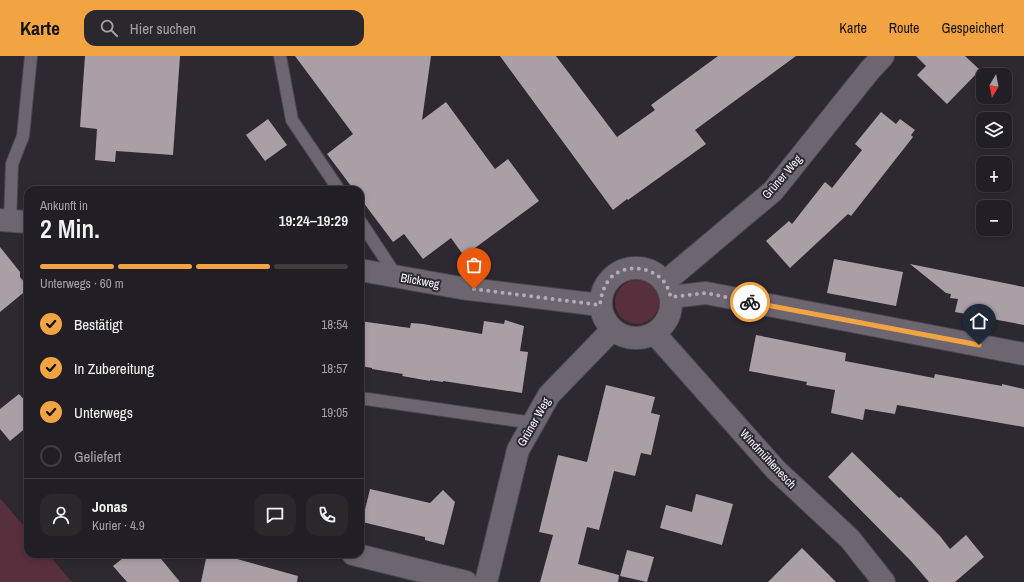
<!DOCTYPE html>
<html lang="de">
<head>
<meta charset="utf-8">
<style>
  body { margin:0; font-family:"Archivo Narrow",sans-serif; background:#2a272d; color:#f1f3f6; height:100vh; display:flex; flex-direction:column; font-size:15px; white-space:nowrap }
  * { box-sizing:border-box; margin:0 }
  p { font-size:13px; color:#a2a2a7 }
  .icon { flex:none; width:22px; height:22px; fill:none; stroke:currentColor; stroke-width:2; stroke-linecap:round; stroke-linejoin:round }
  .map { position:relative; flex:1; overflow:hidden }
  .details { position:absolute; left:24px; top:130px; width:340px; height:372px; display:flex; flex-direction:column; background:#221e25; border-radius:12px; box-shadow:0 2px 6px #0003,0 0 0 1px #3f3c42 }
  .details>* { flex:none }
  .needle { width:26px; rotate:190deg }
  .controls { position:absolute; left:976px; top:12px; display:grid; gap:8px }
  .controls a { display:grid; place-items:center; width:36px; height:36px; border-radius:8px; background:#221e25; box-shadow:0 2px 6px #0003,0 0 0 1px #3f3c42; font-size:20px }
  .pin { position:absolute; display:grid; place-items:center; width:34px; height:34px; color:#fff; margin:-41px -17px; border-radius:50% 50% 50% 0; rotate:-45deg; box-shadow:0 0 4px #0007 }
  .pin .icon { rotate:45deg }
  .courier { position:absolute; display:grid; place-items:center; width:40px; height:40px; margin:-20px; border:3px solid #f3a442; border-radius:50%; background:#fff; color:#222; box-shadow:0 1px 5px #0007 }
  .head em { font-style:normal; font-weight:600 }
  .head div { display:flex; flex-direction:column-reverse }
  .head { display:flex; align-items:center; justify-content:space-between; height:68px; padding:0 16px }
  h1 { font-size:26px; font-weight:600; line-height:30px }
  .bar { display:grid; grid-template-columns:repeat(4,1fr); gap:6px 4px; align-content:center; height:48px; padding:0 16px }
  .bar i { height:5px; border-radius:3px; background:#3f3c42 }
  .bar .on { background:#f3a442 }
  .bar p { grid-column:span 4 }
  .line { display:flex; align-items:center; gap:10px; padding:0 16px; border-top:1px solid #3f3c42 }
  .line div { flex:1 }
  .round { display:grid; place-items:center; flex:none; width:42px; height:42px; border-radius:12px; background:#2a272d }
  ol { padding:0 16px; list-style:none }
  li { display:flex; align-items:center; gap:12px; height:44px }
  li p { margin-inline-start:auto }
  li .icon { padding:4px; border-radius:50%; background:#f3a442; color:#111; stroke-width:4 }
  li:last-child { color:#a2a2a7 }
  li i { width:22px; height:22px; border:2px solid #3f3c42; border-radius:50% }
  header { display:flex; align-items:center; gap:24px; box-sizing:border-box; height:56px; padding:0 20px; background:#f3a442; color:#111 }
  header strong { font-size:19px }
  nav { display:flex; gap:22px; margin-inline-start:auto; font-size:14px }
  .search { width:280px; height:36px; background:#2a272d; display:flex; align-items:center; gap:10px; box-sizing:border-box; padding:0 14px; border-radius:12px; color:#a2a2a7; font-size:15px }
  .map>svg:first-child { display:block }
  .green { fill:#582f3c }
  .building { fill:#ab9fa7 }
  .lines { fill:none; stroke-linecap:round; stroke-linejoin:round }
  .service-casing { stroke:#4c464f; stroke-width:14 }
  .minor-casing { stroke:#4c464f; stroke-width:24 }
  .service { stroke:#6d6670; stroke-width:12 }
  .minor { stroke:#6d6670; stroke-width:22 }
  .done { stroke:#b1acb3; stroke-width:4; stroke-dasharray:0 7.2 }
  .route { stroke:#f3a442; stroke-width:5 }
  .labels { text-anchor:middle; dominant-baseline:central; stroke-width:4; stroke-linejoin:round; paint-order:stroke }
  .street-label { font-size:12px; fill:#f7f3f9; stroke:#2e2831 }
</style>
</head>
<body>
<header>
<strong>Karte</strong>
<div class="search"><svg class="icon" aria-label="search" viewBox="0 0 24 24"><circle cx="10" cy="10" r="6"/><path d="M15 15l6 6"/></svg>Hier suchen</div>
<nav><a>Karte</a><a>Route</a><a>Gespeichert</a></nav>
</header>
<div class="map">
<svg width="1024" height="526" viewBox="0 0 1024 526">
  <rect width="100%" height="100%" fill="#2e2831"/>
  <!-- green -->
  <path class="green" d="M615 246a22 22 0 1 1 44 0a22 22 0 1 1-44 0Z
    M0 442 28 475V498H48L72 526H0Z"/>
  <!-- building -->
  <path class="building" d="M85 0H180L173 99 116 95 115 106 95 104 97 73 80 71Z
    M295 0H431L422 64 446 46 495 113 508 103 539 145 464 200 451 182 423 203 404 178 393 186 360 142V134H354L327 98 353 78Z
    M500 0H556L617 81 655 54 651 49 718 0H796L695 74 706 88 628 144 627 143 613 154Z
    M916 0H965L980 14 947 48 917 19 926 10Z
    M881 56 896 68 900 63 915 74 911 79 913 81 851 160 848 158 790 212 766 185 789 165 792 168 825 126 832 132 862 94 855 88Z
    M268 63 287 89 265 105 246 79Z
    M0 191 20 216V221L28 231V233L0 256Z
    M834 203 903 216 896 250 827 237Z
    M910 208 1024 231V269L955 256 958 243 950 242 951 238 946 237Z
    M505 264 524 270 520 295 528 296 522 337 443 325V326L430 324V325L402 320 403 318 372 313V312L360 310V265L410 272 411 267 423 268 482 278 484 265 504 268Z
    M756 279 846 297 845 305 934 322 935 318 1002 330V328L1024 333V371L897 349 895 358 865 353 863 364 831 357 835 334 806 329 807 326 749 315Z
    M606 329 655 341 651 357 660 359 651 399 641 397 635 420 614 415 599 474 587 471 578 508 619 519 618 526H540L553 479 539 476 558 399 587 406Z
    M19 338 28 348V370L10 385 0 373V353Z
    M852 396 899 442 901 441 940 480 950 493 966 479 984 501 955 526H929L911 505 828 421Z
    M370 433 430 447 443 434 455 446 444 489 425 484V481L362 466Z
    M696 438 733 448 722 489 660 472 666 449 692 456Z
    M802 492 836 526H768Z
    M627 494 654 501 647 526 620 520Z
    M128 498H157L180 526H127L113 510Z
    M207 498H219L298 520 297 526H201Z"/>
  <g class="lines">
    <!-- service casing -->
    <g class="service-casing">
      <path id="service" d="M280 0 292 64 339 134
        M10 165 12 108 23 80 31 0
        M360 165 397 221
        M360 342 533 367"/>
    </g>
    <!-- minor casing -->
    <g class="minor-casing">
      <path id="minor" d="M0 164 28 166
        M601 247a35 35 0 1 1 70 0a35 35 0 1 1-70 0Z
        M360 214 461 232 600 249
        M665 226 773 135 870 14 883 0
        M671 241 706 237 1024 298
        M655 278 776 414 850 483 884 526
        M353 498 466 526
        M486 526 518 394 549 339 612 274"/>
    </g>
    <!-- service -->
    <use href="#service" class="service"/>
    <!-- minor -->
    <use href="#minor" class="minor"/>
  </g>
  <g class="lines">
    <!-- done -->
    <path class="done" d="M474 233 600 249C601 240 603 233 608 225 621 207 652 209 665 227 668 231 669 236 671 241L706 237 750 246"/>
    <!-- route -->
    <path class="route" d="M750 246 979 289"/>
  </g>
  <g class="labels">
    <!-- street labels -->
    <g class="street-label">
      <text transform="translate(782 121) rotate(-49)">Grüner Weg</text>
      <text transform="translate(420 225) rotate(10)">Blickweg</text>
      <text transform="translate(534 366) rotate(-60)">Grüner Weg</text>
      <text transform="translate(768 403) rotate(47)">Windmühlenesch</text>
    </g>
  </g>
</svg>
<div class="controls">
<a><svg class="needle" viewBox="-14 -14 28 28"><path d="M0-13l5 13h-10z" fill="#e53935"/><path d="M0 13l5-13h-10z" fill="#a2a2a7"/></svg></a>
<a><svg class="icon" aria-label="layers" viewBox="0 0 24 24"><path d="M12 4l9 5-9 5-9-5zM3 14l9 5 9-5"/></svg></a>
<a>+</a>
<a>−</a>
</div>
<div class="pin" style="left:474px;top:233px;background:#ea580c"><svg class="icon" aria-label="bag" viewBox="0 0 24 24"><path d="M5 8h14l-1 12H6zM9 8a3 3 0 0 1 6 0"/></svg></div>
<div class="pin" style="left:979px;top:289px;background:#1f2937"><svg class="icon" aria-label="home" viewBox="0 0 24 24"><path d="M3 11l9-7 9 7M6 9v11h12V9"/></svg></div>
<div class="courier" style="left:750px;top:246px"><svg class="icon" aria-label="bike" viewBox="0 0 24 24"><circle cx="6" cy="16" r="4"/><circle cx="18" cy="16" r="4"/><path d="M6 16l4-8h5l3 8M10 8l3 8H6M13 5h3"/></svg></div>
<section class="details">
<div class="head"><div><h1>2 Min.</h1><p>Ankunft in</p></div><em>19:24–19:29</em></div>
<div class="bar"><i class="on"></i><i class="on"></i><i class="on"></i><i></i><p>Unterwegs · 60 m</p></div>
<ol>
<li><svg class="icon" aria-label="check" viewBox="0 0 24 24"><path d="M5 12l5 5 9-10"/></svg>Bestätigt<p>18:54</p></li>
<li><svg class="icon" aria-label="check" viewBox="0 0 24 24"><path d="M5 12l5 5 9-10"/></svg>In Zubereitung<p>18:57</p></li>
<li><svg class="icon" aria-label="check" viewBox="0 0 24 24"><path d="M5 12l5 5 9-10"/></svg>Unterwegs<p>19:05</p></li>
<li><i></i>Geliefert</li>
</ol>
<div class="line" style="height:72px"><a class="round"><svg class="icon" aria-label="person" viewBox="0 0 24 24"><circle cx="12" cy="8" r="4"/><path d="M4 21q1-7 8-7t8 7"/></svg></a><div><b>Jonas</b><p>Kurier · 4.9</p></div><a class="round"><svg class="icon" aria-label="chat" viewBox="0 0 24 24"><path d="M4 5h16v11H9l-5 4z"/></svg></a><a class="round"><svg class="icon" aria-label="phone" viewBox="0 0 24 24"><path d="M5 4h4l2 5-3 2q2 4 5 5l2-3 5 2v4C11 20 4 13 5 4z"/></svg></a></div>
</section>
</div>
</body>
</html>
